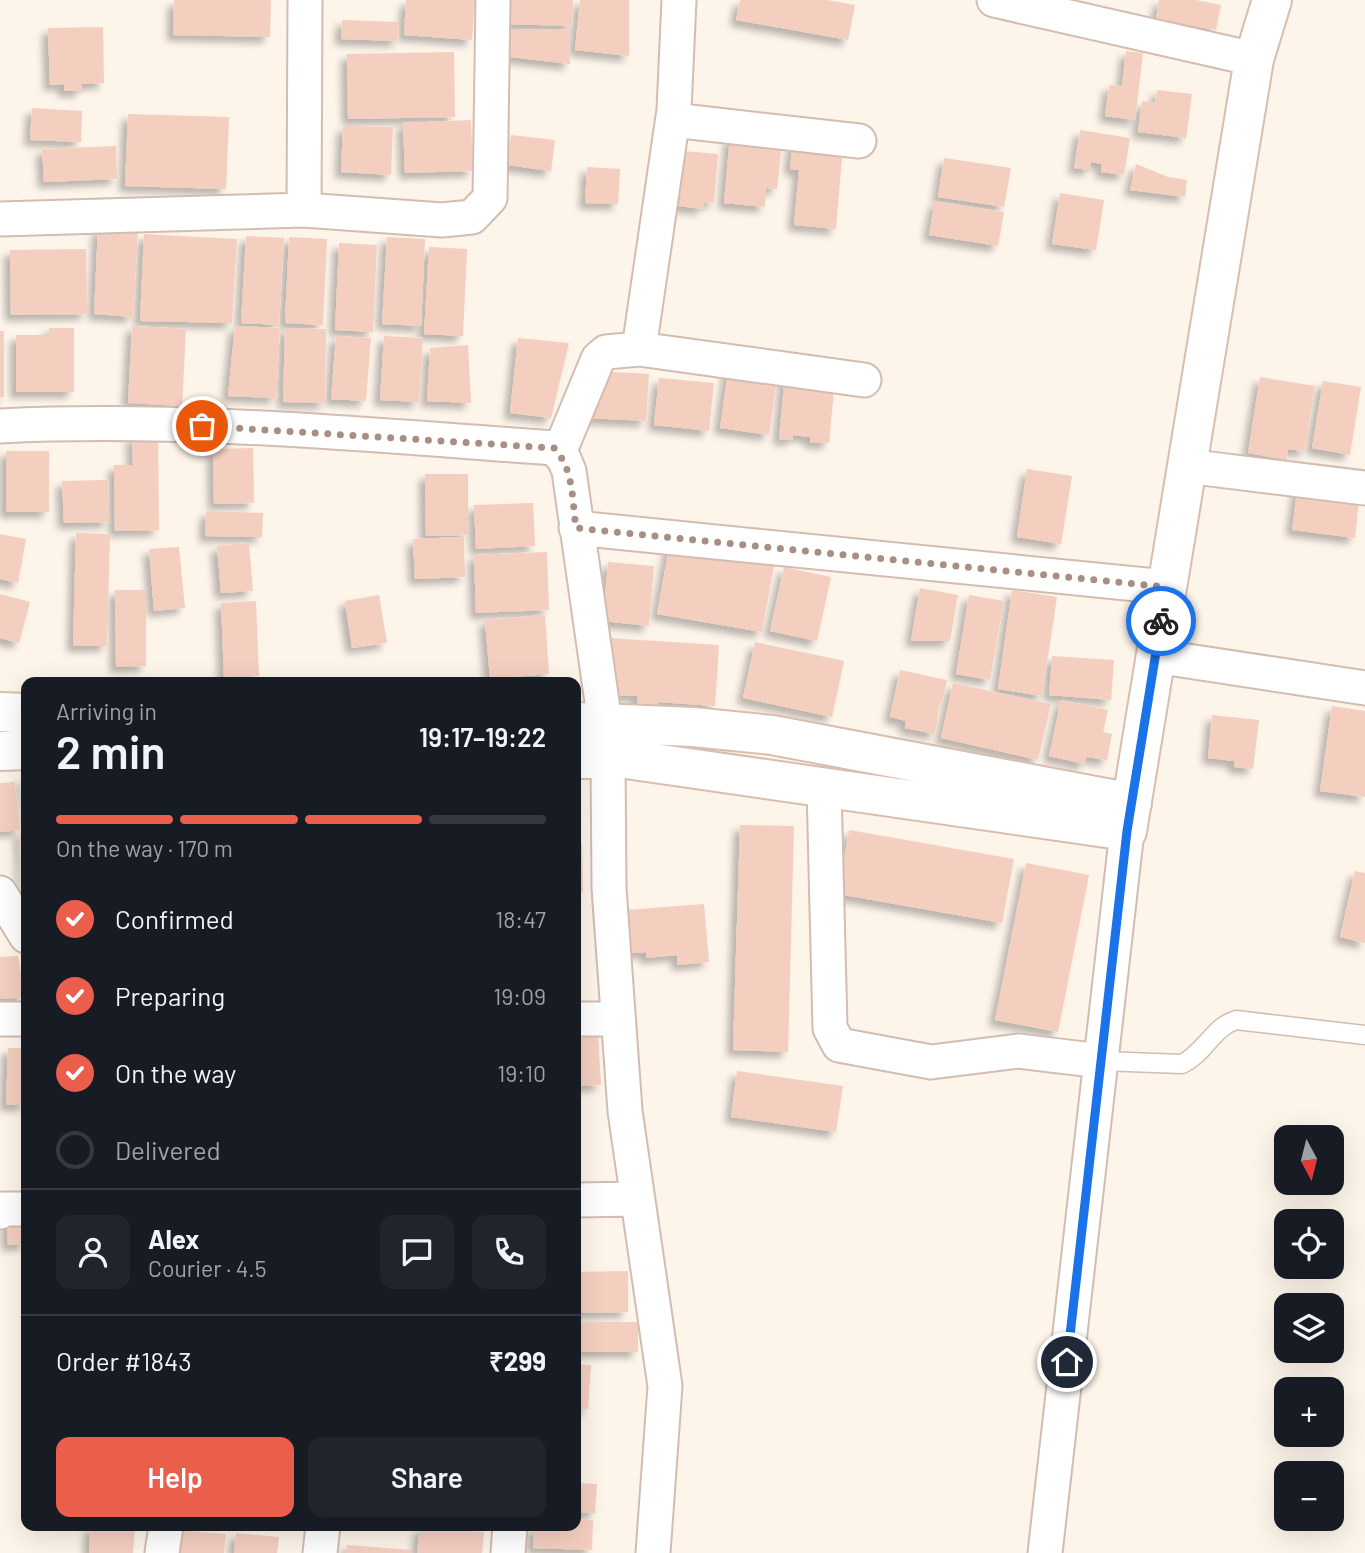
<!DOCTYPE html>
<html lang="en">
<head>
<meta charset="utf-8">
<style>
  body { margin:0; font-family:Barlow,sans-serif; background:#20242c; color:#f1f3f6; height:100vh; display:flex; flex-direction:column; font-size:26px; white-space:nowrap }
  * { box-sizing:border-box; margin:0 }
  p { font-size:23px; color:#9ea1a6 }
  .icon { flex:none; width:38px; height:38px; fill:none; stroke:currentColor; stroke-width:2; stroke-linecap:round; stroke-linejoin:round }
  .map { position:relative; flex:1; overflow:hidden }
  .sheet { position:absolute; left:21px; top:677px; width:560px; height:854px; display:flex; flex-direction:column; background:#171b24; border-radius:14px; box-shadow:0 7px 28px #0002 }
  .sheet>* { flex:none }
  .needle { width:46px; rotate:173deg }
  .controls { position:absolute; left:1274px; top:1125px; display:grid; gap:14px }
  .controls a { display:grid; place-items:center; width:70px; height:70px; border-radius:14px; background:#171b24; box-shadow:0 7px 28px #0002; font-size:35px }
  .pin { position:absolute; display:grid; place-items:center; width:60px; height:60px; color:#fff; margin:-30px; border:4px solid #fff; border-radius:50%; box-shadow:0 2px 7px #0007 }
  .courier { position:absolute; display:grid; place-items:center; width:70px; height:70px; margin:-35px; border:5px solid #1a73e8; border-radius:50%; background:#fff; color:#222; box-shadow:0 2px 9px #0007 }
  .overview em { font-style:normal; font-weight:600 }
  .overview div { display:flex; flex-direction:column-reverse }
  .overview { display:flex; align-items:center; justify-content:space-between; height:119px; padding:0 35px }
  h1 { font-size:46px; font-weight:600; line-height:52px }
  .bar { display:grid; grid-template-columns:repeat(4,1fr); gap:10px 7px; align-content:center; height:84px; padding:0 35px }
  .bar i { height:9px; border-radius:5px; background:#363941 }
  .bar .selected { background:#eb5e4b }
  .bar p { grid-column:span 4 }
  .line { display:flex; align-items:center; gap:18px; padding:0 35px; border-top:2px solid #363941 }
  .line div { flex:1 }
  .round { display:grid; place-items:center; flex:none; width:74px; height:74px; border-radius:14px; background:#20242c }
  ol { padding:0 35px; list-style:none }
  li { display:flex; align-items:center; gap:21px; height:77px }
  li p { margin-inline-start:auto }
  li .icon { padding:7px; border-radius:50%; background:#eb5e4b; color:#fff; stroke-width:4 }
  li:last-child { color:#9ea1a6 }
  li i { width:38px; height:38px; border:4px solid #363941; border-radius:50% }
  .button { display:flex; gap:14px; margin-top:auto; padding:14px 35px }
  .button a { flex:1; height:80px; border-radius:14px; background:#eb5e4b; color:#fff; font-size:28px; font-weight:600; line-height:80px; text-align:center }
  .button a+a { background:#20242c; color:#f1f3f6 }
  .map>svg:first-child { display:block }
  .building { fill:#f4cfc0; filter:url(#shadow) }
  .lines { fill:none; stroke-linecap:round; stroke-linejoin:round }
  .lane-casing { stroke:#d3bcb1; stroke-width:21 }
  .street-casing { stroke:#d3bcb1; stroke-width:37 }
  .secondary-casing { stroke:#d9beb0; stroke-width:42 }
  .lane { stroke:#fff; stroke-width:18 }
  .street { stroke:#fff; stroke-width:33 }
  .secondary { stroke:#fff; stroke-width:38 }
  .done { stroke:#a88e83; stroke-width:7; stroke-dasharray:0 12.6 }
  .route { stroke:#1a73e8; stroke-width:9 }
</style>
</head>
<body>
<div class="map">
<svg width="1365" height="1553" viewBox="0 0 1365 1553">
  <defs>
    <filter id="shadow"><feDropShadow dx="-6" dy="6" stdDeviation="3.5" flood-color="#0004"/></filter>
  </defs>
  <rect width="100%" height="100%" fill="#fdf4ea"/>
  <!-- building -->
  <path class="building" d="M174 0H271L270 37 173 35Z
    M406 0H475L472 40 404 35Z
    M508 0H573L572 26 503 24Z
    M580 0H629V56L575 50Z
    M740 0H827L855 5 848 40 736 20Z
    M1159 0H1196L1221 5 1216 30 1156 19Z
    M342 20 399 22 398 41 341 39Z
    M103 27 104 83 82 84V91H64V84L50 85 48 28Z
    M505 29H570V64L493 55Z
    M1126 51 1143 53 1135 120 1105 116 1109 85 1122 86Z
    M454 52 455 117 348 119 347 54Z
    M1157 90 1192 94 1186 138 1138 132 1142 101 1155 103Z
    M32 108 82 111 81 142 30 140Z
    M128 114 229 117 226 189 125 186Z
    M471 120 473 171 405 173 403 123Z
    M343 126 393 127 391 175 341 172Z
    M1080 130 1130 138 1124 175 1101 172 1102 164 1091 162 1090 170 1074 168Z
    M511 135 555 140 551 171 507 165Z
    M730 136 782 141 777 189 766 188 765 207 724 203Z
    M793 141 843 145 836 229 794 225 799 170 790 169Z
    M116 146 117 179 44 182 42 149Z
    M683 151 718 154 714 203 704 202 703 209 678 206Z
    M944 158 1011 168 1004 207 938 197Z
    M1136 164 1168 177 1187 180 1185 197 1130 190Z
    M587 167 620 169 618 204 585 203Z
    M1060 193 1104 200 1096 250 1052 244Z
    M935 201 1004 212 998 246 929 235Z
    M98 228 138 230 133 317 94 314Z
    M144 234 237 239 232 323 140 321Z
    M246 236 284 238 279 325 241 323Z
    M289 237 327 239 323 325 285 323Z
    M387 237 425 239 421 326 382 324Z
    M339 243 377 245 373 332 335 330Z
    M429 247 467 249 463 336 424 334Z
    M86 249 87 314 11 315 10 250Z
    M132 326 186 329 182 406 128 403Z
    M235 326 280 328 276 398 228 396Z
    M49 328H74V392H16V335H49Z
    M285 328 326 329 325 403 283 402Z
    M0 331H4V397H0Z
    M336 336 371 338 366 401 331 399Z
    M384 336 423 338 419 402 380 400Z
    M518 338 569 343 551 418 510 413Z
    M468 345 471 403 427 401 430 348Z
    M729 364 778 371 769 435 720 428Z
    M594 371 649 374 646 421 587 418Z
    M785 374 835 379 829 443 810 442V437L793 435 792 440 779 439Z
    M1260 377 1315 386 1305 451 1288 449 1287 460 1248 453Z
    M659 378 714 383 709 431 654 425Z
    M1323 381 1361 387 1350 455 1312 448Z
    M132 436H158L159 530 115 531 114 465H133Z
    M253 448 254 503 214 504 213 449Z
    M6 451H49V512H6Z
    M1027 469 1072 476 1061 544 1017 537Z
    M425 474H468V535L426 536Z
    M108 480 109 522 64 523 62 481Z
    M1298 484 1360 491 1355 538 1292 530Z
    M533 503 535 546 476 549 474 505Z
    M206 511 263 513 262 537 205 536Z
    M76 533 110 534 107 646H73Z
    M0 534 26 539 18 583 0 579Z
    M464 537 465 577 415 579 413 539Z
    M670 542 775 560 762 632 657 614Z
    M249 543 253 591 221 593 217 546Z
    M179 547 185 608 154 611 149 549Z
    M547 552 549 610 476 613 474 555Z
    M608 562 654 566 649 626 603 621Z
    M784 567 831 577 817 641 770 631Z
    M920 588 958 595 950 641H911Z
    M115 590H146V666L116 667Z
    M1012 590 1057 597 1042 696 998 689Z
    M0 594 30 602 19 643 0 638Z
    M379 595 387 643 352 648 345 601Z
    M969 595 1004 601 990 680 956 674Z
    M256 601 259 676 224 677 221 603Z
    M545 615 549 674 490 679 485 620Z
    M609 638 719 645 715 706 658 702V707L637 706 638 696 605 695Z
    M755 642 844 661 832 717 743 698Z
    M1052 656 1114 660 1111 700 1049 695Z
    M900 670 947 680 942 702 940 701 935 734 905 728 906 721 890 717Z
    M953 683 1051 704 1038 760 941 738Z
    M1061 700 1108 710 1103 732 1112 734 1107 760 1086 757 1084 764 1049 756Z
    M1332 706 1365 711V797L1320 791Z
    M1212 715 1259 720 1253 769 1234 767V761L1208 758Z
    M26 777V824H24L21 778Z
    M15 782 20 830 0 832V783Z
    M740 825 794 826 788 1052 733 1050Z
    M849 830 1014 859 1002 923 838 894Z
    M20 831H26V915H24Z
    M576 843H582L583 892H576Z
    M1026 863 1089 875 1058 1032 995 1020Z
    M1355 871 1365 873V943L1340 937Z
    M704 904 709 962 678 965 677 955 646 958V952L631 953 627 910Z
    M18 956 25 997 0 999V957Z
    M598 1033 601 1085 576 1086V1035Z
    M8 1048H26V1105H6Z
    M737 1071 843 1086 836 1132 731 1117Z
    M7 1217H26V1244L8 1245Z
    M628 1271V1312L576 1313V1272Z
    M578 1322H638V1352H578Z
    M576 1364 591 1365 588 1409 576 1408Z
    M576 1483 597 1484 595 1513 576 1512Z
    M576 1520H593L592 1550 533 1548 534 1526H576Z
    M90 1526H135L133 1553H89Z
    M420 1527 484 1532 482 1553H417Z
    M173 1530 226 1534 224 1553H171Z
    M236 1533 279 1537 277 1553H234Z
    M347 1545 411 1550V1553H346Z"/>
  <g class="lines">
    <!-- lane casing -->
    <g class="lane-casing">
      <path id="lane" d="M1101 1061 1182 1064C1204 1054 1213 1027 1236 1020L1365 1035"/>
    </g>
    <!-- street casing -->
    <g class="street-casing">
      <path id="street" d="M994 0 1254 59
        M673 120 859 141
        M304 210 442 220 472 217 490 198 493 0
        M0 219 304 210 305 0
        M639 349 674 110 679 0
        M0 426C185 417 370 435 554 448L564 459 569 471 605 723 608 760 609 888 625 1111 665 1386 653 1553
        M559 453 598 359 606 352 639 349 864 380
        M1186 466 1365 488
        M576 528 1166 587
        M1155 656 1365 688
        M824 787 830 1028 839 1045 931 1062 1018 1051 1101 1061
        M0 893 26 936
        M0 1019H26
        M576 1019H618
        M576 1200 638 1199
        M0 1212V1209H26
        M162 1553 166 1526
        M320 1553 323 1526
        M508 1553 510 1526
        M1045 1553 1127 831"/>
    </g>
    <!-- secondary casing -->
    <g class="secondary-casing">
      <path id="secondary" d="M0 712 26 713
        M576 722 693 727 772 735 1132 803
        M0 751 26 750
        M576 759H626L1127 831 1254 59 1272 0"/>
    </g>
    <!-- lane -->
    <use href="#lane" class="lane"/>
    <!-- street -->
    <use href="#street" class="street"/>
    <!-- secondary -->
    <use href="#secondary" class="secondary"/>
  </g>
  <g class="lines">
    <!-- done -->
    <path class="done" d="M202 426 554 448C574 469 572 500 576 528L1166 587 1161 621"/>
    <!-- route -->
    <path class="route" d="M1067 1362 1127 831 1161 621"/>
  </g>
</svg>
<div class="controls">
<a><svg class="needle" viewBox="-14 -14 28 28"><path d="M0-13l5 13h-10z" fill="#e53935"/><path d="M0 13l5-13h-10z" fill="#9ea1a6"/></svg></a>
<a><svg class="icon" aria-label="locate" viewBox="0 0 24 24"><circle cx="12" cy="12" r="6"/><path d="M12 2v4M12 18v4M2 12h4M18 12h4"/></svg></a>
<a><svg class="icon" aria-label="layers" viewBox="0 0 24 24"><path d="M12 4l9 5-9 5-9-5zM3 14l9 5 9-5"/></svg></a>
<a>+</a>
<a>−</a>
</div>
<div class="pin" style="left:202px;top:426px;background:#ea580c"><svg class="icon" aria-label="bag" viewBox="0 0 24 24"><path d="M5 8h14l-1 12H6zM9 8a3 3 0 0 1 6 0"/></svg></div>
<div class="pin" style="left:1067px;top:1362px;background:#1f2937"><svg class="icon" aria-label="home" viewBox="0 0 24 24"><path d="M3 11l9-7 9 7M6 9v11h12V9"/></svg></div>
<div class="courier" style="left:1161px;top:621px"><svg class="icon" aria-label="bike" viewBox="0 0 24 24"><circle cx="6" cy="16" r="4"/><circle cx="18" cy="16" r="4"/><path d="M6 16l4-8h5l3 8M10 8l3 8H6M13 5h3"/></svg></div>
<section class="sheet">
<div class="overview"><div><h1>2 min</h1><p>Arriving in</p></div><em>19:17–19:22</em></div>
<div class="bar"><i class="selected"></i><i class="selected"></i><i class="selected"></i><i></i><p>On the way · 170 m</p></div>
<ol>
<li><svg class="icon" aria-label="check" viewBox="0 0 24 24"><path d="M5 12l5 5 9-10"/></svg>Confirmed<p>18:47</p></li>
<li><svg class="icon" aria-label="check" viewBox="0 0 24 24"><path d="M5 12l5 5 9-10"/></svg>Preparing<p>19:09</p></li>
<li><svg class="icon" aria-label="check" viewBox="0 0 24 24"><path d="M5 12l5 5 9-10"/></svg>On the way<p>19:10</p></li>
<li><i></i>Delivered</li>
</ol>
<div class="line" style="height:126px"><a class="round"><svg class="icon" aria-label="person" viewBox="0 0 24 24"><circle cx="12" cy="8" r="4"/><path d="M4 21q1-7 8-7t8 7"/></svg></a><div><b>Alex</b><p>Courier · 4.5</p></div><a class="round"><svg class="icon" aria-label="chat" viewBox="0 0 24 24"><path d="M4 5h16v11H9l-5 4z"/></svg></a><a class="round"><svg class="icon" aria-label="phone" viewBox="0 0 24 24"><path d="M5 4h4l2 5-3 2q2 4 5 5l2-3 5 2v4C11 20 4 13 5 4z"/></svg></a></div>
<div class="line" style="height:91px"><div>Order #1843</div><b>₹299</b></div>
<div class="button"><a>Help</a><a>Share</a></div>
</section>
</div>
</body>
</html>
